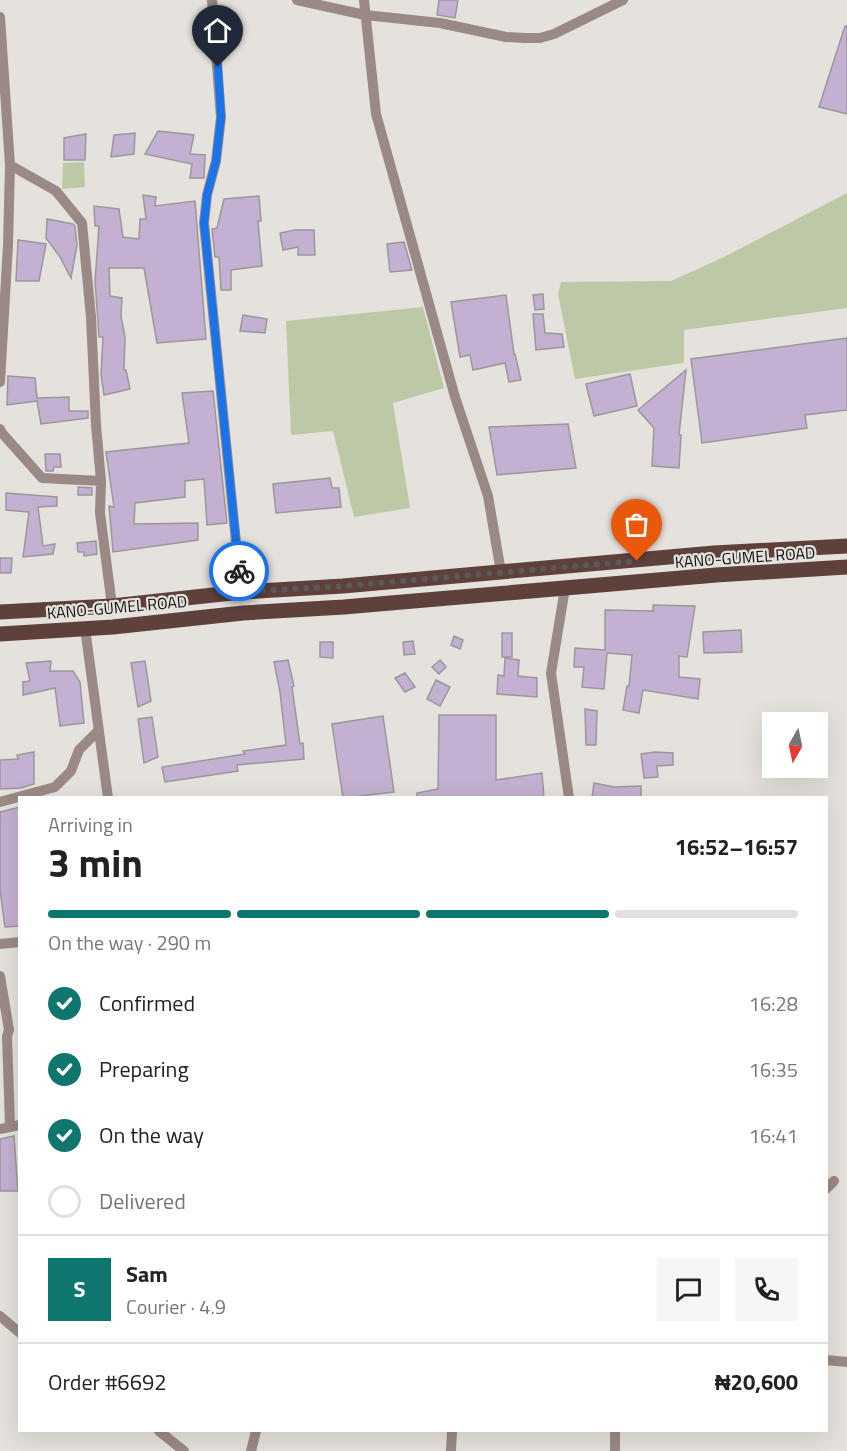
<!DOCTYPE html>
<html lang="en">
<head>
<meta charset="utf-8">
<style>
  body { margin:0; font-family:"Titillium Web",sans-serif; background:#f6f6f6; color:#222; height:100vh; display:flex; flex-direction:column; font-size:22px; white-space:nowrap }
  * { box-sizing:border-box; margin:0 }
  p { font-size:20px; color:#767676 }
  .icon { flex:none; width:33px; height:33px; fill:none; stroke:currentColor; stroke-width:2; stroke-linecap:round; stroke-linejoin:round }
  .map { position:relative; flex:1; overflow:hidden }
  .sheet { position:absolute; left:18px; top:796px; width:810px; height:636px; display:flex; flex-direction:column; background:#fff; border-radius:0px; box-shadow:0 6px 24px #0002 }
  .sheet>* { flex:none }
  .needle { width:39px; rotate:189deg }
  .tools { position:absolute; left:762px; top:712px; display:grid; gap:12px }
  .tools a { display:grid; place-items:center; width:66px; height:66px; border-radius:0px; background:#fff; box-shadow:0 6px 24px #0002; font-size:30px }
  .pin { position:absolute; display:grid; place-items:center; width:51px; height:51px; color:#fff; margin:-62px -26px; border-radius:50% 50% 50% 0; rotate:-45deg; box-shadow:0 0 6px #0007 }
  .pin .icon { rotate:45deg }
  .courier { position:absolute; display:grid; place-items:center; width:60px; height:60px; margin:-30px; border:4px solid #1a73e8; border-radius:50%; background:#fff; color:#222; box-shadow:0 2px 8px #0007 }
  .overview em { font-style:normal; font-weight:700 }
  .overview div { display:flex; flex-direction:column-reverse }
  .overview { display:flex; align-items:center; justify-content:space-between; height:102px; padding:0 30px }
  h1 { font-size:39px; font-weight:700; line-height:45px }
  .bar { display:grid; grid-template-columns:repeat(4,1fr); gap:9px 6px; align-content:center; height:72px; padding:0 30px }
  .bar i { height:8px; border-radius:4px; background:#e0e0e0 }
  .bar .selected { background:#0f766e }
  .bar p { grid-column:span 4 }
  .line { display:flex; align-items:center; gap:15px; padding:0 30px; border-top:2px solid #e0e0e0 }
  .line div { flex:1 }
  .round { display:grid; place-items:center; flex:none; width:63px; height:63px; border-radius:0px; background:#f6f6f6 }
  ol { padding:0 30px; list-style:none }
  li { display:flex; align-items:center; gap:18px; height:66px }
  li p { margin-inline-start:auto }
  li .icon { padding:6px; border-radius:50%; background:#0f766e; color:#fff; stroke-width:4 }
  li:last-child { color:#767676 }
  li i { width:33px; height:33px; border:3px solid #e0e0e0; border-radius:50% }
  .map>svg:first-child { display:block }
  .green { fill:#bdc8a6 }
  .building { fill:#c4b0d0; stroke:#9a979c; stroke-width:1.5 }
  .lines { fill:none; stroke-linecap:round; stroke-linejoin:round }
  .street { stroke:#9b8985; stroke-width:10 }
  .primary { stroke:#5e413b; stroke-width:15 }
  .done { stroke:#5c5a58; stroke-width:6; stroke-dasharray:0 10.8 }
  .route { stroke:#1a73e8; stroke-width:8 }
  .labels { text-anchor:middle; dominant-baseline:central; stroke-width:4.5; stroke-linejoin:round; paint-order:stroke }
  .street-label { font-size:16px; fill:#121110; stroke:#e5e2dd }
</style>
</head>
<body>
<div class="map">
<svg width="847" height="1451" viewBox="0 0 847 1451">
  <rect width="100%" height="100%" fill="#e5e2dd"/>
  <!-- green -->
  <path class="green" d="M84 162 85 187 62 189 63 163Z
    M847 193V308L684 330V363L575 379 558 294 561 282 671 281 722 258Z
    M423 307 444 388 393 403 410 508 354 517 333 431 291 435 286 321Z"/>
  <!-- building -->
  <path class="building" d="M439 0H458L455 18 437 15Z
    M845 26H847V114L819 107Z
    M158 131 194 135 190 154 205 155 204 178H190L192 164 145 154Z
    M135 133 134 154 111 157 114 135Z
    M86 134 85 160H64V138Z
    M143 195 156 197 155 206 195 201 206 339 157 343 144 268H109L110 296 122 298 121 316 125 337 124 370H126L130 389 104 395 101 375 103 337H99L95 281 99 226H95L94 206 119 209 123 237 139 239 140 219H146Z
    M259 196 261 221H258L262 266 231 270V290H221L219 257H215L212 229 217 228 224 199Z
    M47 219 73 224 75 226 77 245 71 278 60 257 46 238Z
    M295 230H314L315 255H298V247L283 250 280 233Z
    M18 240 46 244 39 281H16Z
    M404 242 412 270 390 272 387 244Z
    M543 294 544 309 535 310 533 295Z
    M506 295 514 354H515L521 380 509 382 505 363 473 370 470 355 460 357 451 302Z
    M533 314H543L545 333 562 334 564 347 536 350Z
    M243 315 267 319 265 333 240 331Z
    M847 338V410L805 415 807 428 702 443 691 359Z
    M686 370 679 435H681L679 468 652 466 654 428 638 410Z
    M630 374 637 406 594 416 586 384Z
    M8 376 35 378 37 398 69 397V411H88V418L41 424 37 401 7 405Z
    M213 391 227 523 207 525 204 479 185 481V497L135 503 134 524 198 523V540L113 552 109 506 114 507 106 452 189 443 182 393Z
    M568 424 576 468 497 475 489 427Z
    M45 454H60L61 467H54L53 471H46Z
    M330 478 332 488H339L341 507 276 513 273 484Z
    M78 487 92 488V495H78Z
    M6 493 57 497V506L38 507 43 546 55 544 53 554 23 557 29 512 6 510Z
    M96 541 97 554 84 556V552H78L77 543Z
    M0 558H12L11 573H0Z
    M653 605 695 606 687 657 679 656V677L700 679 698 699 643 690 639 713 623 710 627 686H629L632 655 607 653 604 689 582 687 584 667H574L575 648 605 650V610L653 611Z
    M741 630 742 652 704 653 703 632Z
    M502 633H512V657H502Z
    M454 636 463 640 460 649 451 645Z
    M413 641 415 654 404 655 403 642Z
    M320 642H333V658L320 657Z
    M505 658 519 660 518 676 537 678V697L497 694 498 675 504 676Z
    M288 660 294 686 292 687 300 744 303 743 304 759 237 765 238 771 165 782 162 767 245 754 243 751 286 745 280 692 274 662Z
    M440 660 446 667 439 674 432 667Z
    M51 661 50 671H73L80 682 84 723 60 726 55 688 23 695V682L30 681 26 663Z
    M145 661 151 701 138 707 131 663Z
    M405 673 415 687 405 692 395 678Z
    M436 680 450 687 440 706 427 699Z
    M585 709 597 711 596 745H586Z
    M439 715H496V780L542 773 544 798H417V793L438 789Z
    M383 716 394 792 343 798 332 724Z
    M152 717 158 757 144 763 138 719Z
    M34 752V784L21 788 0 789V760L18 759 17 755Z
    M655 752 673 753V765L657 766 658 777 644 778 641 754Z
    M594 783 614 787 641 786V798H592Z
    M20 807V926L5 927 0 890V812Z
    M14 1136 18 1191H0V1139Z"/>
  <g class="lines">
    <!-- street -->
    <path class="street" d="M212 0 221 117 216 161 207 195 204 223 241 592
      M297 0 365 15 440 23 506 37 525 38H540L554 34 623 0
      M364 0 376 114 455 397 488 496 501 572
      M0 17 10 165 8 245 0 382
      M10 165 56 191 82 223 91 317 96 425 101 481 100 513 112 606
      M0 429 2 433 42 478 101 481
      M565 588 551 673 569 798
      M85 628 108 798
      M0 802 55 787 71 771 79 750 99 730
      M0 944 20 942
      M0 976 9 1030 7 1036 10 1126
      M0 1129 20 1125
      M826 1189 834 1181
      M0 1316 20 1333
      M826 1360 847 1362
      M159 1431 184 1451
      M615 1431V1451
      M251 1451 256 1431
      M451 1451 452 1431"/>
    <!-- primary -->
    <path class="primary" d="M0 612 112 606 241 592 343 586 714 553 847 546
      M0 634 113 627 243 613 344 607 716 575 847 567"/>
  </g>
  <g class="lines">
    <!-- done -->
    <path class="done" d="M239 571 241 592 343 586 637 561"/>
    <!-- route -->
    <path class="route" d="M218 67 221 117 216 161 207 195 204 223 239 571"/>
  </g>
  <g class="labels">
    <!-- street labels -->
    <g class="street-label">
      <text transform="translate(745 557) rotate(-4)">KANO-GUMEL ROAD</text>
      <text transform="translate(117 607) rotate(-5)">KANO-GUMEL ROAD</text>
    </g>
  </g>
</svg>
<div class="tools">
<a><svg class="needle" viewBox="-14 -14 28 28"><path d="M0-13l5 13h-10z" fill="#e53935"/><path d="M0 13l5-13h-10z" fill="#767676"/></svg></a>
</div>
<div class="pin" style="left:637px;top:561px;background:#ea580c"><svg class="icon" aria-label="bag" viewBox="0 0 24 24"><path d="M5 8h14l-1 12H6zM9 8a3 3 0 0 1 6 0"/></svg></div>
<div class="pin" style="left:218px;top:67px;background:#1f2937"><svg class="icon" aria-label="home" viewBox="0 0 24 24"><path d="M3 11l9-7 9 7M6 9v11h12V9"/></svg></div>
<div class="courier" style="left:239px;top:571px"><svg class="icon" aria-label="bike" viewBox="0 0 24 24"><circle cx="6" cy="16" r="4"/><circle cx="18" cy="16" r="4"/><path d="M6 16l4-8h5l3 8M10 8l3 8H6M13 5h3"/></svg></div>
<section class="sheet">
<div class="overview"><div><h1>3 min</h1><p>Arriving in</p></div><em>16:52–16:57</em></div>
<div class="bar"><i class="selected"></i><i class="selected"></i><i class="selected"></i><i></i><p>On the way · 290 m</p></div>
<ol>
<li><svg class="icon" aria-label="check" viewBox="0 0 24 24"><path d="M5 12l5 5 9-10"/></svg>Confirmed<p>16:28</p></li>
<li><svg class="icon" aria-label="check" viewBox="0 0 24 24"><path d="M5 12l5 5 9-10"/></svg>Preparing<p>16:35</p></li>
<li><svg class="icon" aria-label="check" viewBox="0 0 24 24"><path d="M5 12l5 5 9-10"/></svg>On the way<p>16:41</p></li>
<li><i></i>Delivered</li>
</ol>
<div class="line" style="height:108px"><b class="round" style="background:#0f766e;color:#fff">S</b><div><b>Sam</b><p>Courier · 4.9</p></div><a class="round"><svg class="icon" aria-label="chat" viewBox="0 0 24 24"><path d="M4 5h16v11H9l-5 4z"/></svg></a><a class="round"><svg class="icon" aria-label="phone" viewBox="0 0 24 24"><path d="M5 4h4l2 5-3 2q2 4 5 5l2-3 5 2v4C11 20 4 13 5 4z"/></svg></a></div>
<div class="line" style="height:78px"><div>Order #6692</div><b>₦20,600</b></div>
</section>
</div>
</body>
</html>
